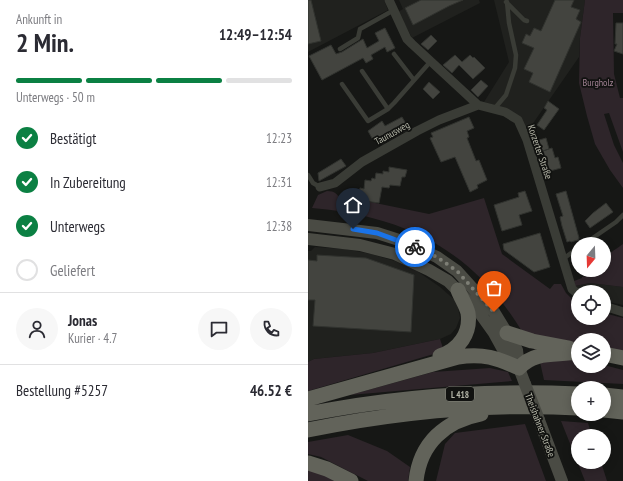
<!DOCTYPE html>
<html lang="de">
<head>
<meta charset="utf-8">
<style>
  body { margin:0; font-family:"PT Sans Narrow",sans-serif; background:#f7f7f7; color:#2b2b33; height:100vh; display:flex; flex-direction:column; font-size:15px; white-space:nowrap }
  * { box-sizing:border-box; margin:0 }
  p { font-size:13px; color:#7c7c81 }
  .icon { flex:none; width:22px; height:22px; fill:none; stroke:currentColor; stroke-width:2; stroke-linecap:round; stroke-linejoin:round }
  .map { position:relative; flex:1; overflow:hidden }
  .drawer { display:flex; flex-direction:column; background:#fff; width:308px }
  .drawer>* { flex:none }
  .needle { width:26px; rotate:199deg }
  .tools { position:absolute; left:263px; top:237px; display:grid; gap:8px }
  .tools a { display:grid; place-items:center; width:40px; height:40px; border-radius:50%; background:#fff; box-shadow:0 2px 10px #0003; font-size:20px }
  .pin { position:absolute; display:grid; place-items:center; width:34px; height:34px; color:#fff; margin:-41px -17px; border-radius:50% 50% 50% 0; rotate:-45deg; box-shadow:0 0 4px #0007 }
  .pin .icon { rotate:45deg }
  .courier { position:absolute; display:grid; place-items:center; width:40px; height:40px; margin:-20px; border:3px solid #1a73e8; border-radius:50%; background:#fff; color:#222; box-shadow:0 1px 5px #0007 }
  .headline em { font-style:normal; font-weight:700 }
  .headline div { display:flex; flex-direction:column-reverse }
  .headline { display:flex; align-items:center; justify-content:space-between; height:68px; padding:0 16px }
  h1 { font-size:26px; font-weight:700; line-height:30px }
  .bar { display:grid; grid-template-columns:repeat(4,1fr); gap:6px 4px; align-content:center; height:48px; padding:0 16px }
  .bar i { height:5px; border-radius:3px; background:#e1e1e2 }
  .bar .current { background:#0b8043 }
  .bar p { grid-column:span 4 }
  .line { display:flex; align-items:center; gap:10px; padding:0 16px; border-top:1px solid #e1e1e2 }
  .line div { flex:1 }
  .round { display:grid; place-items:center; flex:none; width:42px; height:42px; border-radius:21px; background:#f7f7f7 }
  ol { padding:0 16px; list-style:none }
  li { display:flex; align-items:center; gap:12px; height:44px }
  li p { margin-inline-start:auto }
  li .icon { padding:4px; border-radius:50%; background:#0b8043; color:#fff; stroke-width:4 }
  li:last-child { color:#7c7c81 }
  li i { width:22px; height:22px; border:2px solid #e1e1e2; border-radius:50% }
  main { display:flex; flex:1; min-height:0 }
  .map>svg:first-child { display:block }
  .built { fill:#20211e }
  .green { fill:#2e252a }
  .building { fill:#43443f; stroke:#31332f }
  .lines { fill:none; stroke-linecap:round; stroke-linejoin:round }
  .service { stroke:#3a3c36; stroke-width:4.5 }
  .minor { stroke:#3a3c36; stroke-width:9 }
  .secondary { stroke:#4a4b44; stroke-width:12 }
  .trunk { stroke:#62635a; stroke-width:15 }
  .secondary-bridge { stroke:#4a4b44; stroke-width:12 }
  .done { stroke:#7d7e75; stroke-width:4; stroke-dasharray:0 7.2 }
  .route { stroke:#1a73e8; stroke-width:5 }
  .labels { text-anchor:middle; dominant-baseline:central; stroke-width:3.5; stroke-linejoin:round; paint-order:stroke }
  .shield { fill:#111210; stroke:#84857a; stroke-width:1 }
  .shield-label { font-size:9px; font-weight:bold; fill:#b5b6a8 }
  .park-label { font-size:10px; fill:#a08092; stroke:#111210 }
  .street-label { font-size:10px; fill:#b5b6a8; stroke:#111210 }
</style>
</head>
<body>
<main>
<section class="drawer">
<div class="headline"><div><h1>2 Min.</h1><p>Ankunft in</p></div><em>12:49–12:54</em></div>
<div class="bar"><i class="current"></i><i class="current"></i><i class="current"></i><i></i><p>Unterwegs · 50 m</p></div>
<ol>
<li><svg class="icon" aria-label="check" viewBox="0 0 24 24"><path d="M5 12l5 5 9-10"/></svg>Bestätigt<p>12:23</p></li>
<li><svg class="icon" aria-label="check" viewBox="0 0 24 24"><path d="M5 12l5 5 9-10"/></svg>In Zubereitung<p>12:31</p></li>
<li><svg class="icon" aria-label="check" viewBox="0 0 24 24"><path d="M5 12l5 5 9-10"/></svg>Unterwegs<p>12:38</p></li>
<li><i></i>Geliefert</li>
</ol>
<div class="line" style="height:72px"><a class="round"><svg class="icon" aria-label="person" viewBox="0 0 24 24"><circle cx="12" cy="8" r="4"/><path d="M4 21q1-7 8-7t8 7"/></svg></a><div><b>Jonas</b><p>Kurier · 4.7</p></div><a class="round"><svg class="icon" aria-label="chat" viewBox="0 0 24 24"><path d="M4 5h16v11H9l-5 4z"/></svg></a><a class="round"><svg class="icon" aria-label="phone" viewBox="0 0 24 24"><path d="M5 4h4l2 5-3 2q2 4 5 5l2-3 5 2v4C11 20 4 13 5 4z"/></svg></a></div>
<div class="line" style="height:52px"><div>Bestellung #5257</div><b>46.52 €</b></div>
</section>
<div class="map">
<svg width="315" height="481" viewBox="0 0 315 481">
  <rect width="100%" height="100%" fill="#161715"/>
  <!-- built -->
  <path class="built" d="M0 0H76L80 10 0 52Z
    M91 0H171L172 3 104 38 90 12 95 9Z
    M186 0H277L272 38 271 57 219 132 196 108 176 102 201 62Z
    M7 247 37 249 63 254 87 261 109 271 132 287 149 302 152 318 148 328 143 334 132 339 65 353 6 359 0 362V251H3Z
    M282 283 315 287V305L296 301V292H273L267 286Z"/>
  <!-- green -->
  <path class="green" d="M277 0H315V13H305L306 74 312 98H315V152L301 113 296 114 306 145 315 163V188L302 170 287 144 279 116 271 83 272 38Z
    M19 191C27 191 29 194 33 200L38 197 121 214 176 198 194 254 242 289 246 284H253L258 293 270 305V318H296V313L315 318V354L296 350V340H270V345L216 335C181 275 132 235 64 218 44 212 24 210 4 208L10 195Z
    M315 244V287L282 283 267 286 266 281 274 278V277L286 274 289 270H296C296 254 303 253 315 244Z
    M132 339 136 351 0 391V362L6 359 65 353Z
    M265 359 270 360V366L296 365 315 370V384L236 380 232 362Z
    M182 368 200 372 204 381 42 395 125 372Z
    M253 421 280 423 284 436H270V462H293L299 481H277Z
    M217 424 238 481H128L137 444 147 433Z
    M40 435 79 451 102 467 100 481H60L13 457 0 454V442Z
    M0 467 34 481H0Z"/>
  <!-- building -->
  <path class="building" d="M0 0H3L13 41 0 44Z
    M113 0H155L141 6 105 25 97 8Z
    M247 0H266L263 7 272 10 268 19 273 22 242 92 221 82 225 73 216 69 226 48 214 43 218 34 222 36 226 28 233 31Z
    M308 23H315V54L306 51 309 44H307Z
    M77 28 87 48 79 52 77 47 63 55 65 59 58 63 55 58 14 80 1 56 23 45 28 54 34 52 55 39 59 48 71 41 67 33Z
    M123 35 129 41 120 50 113 44Z
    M147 55 154 62 162 55 165 58 166 57 177 68 165 79 151 65 144 73 135 65Z
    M173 80 180 86 170 97 163 90Z
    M121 82 132 92 125 99 115 89Z
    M240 101 251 109 236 130 229 125 239 110 236 108Z
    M94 117 101 129 74 144 71 137 65 140 60 131 74 121 77 126Z
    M161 117 166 128 159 131 161 137 159 138 168 161 171 160 179 180 169 185 170 188 162 192 147 157 133 162 122 138 125 137 123 133Z
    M238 138 241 149 231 152 228 141Z
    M244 148 247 158 250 157 253 168 242 171 235 151Z
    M33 159 38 166 11 181 10 173Z
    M81 167 99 170 97 177H94L92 186 82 185 81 188 74 187 71 203 50 200 52 188 56 189 57 180 63 181 64 178 67 179 68 173 75 174V171L81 172Z
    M217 191 224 211 211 215 214 225 194 231 186 205 211 197 210 193Z
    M258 191 271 238 270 240 263 242 262 241 259 242 254 226 252 217 255 216 248 194Z
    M298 203 305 212 282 228 277 221 285 213Z
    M232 233 242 267 226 272 196 250 195 244Z
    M9 255 58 258 106 275 103 332 5 326 7 300H0V260L9 261Z"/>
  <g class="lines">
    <!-- service -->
    <path class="service" d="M198 2 216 20 219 21
      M32 49 50 38 52 29 86 10
      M86 54 106 80
      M54 71 80 109
      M34 84 60 121 80 109 86 103 123 61
      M187 108 198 95 207 68 208 55 201 23 199 2
      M0 175 5 183 12 187
      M276 244 308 222 315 215
      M255 259 270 248"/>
    <!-- minor -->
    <path class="minor" d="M81 0 99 39 104 44 170 105 197 112 210 120 219 140 264 289 270 294
      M12 187 27 183 54 162 109 131 131 120 170 105
      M296 306 315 312"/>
    <!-- secondary -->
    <path class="secondary" d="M0 225 69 233 91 240 129 257 149 271 186 312 199 333 209 350 211 368 217 384
      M0 239 52 245 87 254 121 270 140 281 171 312 186 333 197 353 209 366
      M231 420 254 481"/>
    <!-- trunk -->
    <path class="trunk" d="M199 333 224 341 261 348
      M296 354 315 358
      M132 356C151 350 163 333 160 313 158 305 153 298 150 290
      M296 395 315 397
      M0 399 150 357C175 353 189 358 211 368 227 350 249 356 270 352
      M296 410 315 412
      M0 414C90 396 179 390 270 394
      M0 430C89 412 179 403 270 408
      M0 463 19 469 43 481
      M108 481C112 443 137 421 173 414"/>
    <!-- secondary-bridge -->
    <path class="secondary-bridge" d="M217 384 231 420"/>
  </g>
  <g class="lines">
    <!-- done -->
    <path class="done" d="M107 247 129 257 149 271 186 312"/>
    <!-- route -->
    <path class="route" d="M45 229 69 233 107 247"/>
  </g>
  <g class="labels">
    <!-- shield labels -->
    <rect class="shield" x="138" y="387" width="28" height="14" rx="3"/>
    <g class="shield-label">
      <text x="152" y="394">L 418</text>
    </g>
    <!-- park labels -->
    <g class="park-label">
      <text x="290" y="82">Burgholz</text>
    </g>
    <!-- street labels -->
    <g class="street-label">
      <text transform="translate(84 133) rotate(-29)">Taunusweg</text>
      <text transform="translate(232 152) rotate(71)">Korzerter Straße</text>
      <text transform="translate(232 425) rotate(69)">Theishahner Straße</text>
    </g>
  </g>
</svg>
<div class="tools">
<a><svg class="needle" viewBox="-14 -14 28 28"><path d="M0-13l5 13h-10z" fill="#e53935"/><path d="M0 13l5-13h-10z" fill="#7c7c81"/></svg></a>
<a><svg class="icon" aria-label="locate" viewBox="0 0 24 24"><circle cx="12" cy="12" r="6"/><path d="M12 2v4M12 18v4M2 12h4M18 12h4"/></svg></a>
<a><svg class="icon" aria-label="layers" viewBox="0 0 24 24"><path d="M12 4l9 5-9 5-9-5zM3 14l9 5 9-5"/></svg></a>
<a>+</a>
<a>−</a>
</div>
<div class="pin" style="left:186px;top:312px;background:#ea580c"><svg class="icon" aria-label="bag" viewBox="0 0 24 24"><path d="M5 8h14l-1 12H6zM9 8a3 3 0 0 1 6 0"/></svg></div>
<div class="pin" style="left:45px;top:229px;background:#1f2937"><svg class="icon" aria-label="home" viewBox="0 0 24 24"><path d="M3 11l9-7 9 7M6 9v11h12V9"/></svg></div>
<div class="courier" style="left:107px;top:247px"><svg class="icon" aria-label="bike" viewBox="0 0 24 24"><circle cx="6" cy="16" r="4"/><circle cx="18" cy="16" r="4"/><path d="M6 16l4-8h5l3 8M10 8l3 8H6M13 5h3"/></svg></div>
</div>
</main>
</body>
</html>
